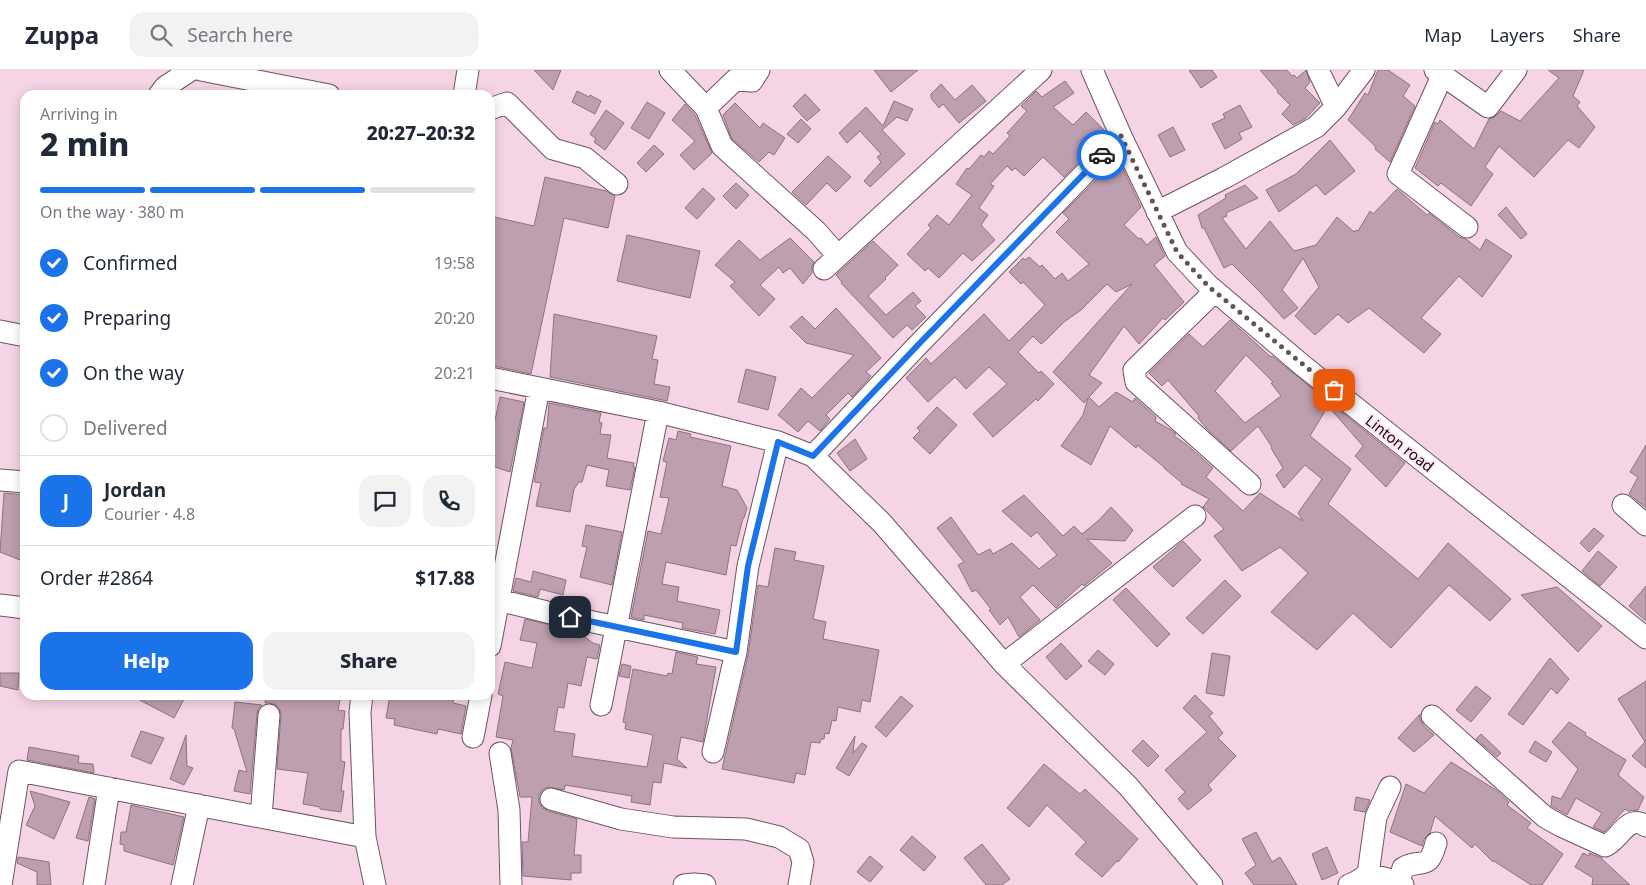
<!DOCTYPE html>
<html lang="en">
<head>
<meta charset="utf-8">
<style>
  body { margin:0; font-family:"Noto Sans",sans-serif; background:#f2f2f3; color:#1f2937; height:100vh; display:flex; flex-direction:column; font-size:19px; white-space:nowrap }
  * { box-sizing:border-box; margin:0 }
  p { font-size:16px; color:#747a83 }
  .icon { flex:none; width:28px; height:28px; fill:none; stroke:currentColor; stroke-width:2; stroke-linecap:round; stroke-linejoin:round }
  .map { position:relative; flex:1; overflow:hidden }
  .details { position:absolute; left:20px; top:20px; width:475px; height:610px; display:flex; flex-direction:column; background:#fff; border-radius:15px; box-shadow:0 2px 12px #0003 }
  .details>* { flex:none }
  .pin { position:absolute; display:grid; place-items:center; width:42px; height:42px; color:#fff; margin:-21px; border-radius:10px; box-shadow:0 2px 8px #0006 }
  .courier { position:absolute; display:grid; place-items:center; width:50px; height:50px; margin:-25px; border:4px solid #1a73e8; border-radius:50%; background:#fff; color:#222; box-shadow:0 1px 6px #0007 }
  .headline em { font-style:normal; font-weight:800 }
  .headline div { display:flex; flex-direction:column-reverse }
  .headline { display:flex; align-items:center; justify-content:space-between; height:85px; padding:0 20px }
  h1 { font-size:32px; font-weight:800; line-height:38px }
  .bar { display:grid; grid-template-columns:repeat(4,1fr); gap:8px 5px; align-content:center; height:60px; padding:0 20px }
  .bar i { height:6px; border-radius:4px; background:#e0e1e3 }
  .bar .current { background:#1a73e8 }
  .bar p { grid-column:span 4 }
  .line { display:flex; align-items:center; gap:12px; padding:0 20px; border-top:1px solid #e0e1e3 }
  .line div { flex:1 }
  .round { display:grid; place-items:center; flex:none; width:52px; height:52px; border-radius:15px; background:#f2f2f3 }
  ol { padding:0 20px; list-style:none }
  li { display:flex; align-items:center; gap:15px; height:55px }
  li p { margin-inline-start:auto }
  li .icon { padding:5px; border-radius:50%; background:#1a73e8; color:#fff; stroke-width:4 }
  li:last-child { color:#747a83 }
  li i { width:28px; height:28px; border:2px solid #e0e1e3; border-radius:50% }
  .primary-button { display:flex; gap:10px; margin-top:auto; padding:10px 20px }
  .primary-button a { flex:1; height:58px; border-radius:15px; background:#1a73e8; color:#fff; font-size:20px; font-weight:800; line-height:58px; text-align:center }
  .primary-button a+a { background:#f2f2f3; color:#1f2937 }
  header { display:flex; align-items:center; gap:30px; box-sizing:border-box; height:70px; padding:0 25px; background:#fff; border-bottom:1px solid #e0e1e3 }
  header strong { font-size:24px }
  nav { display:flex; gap:28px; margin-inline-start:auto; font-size:18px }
  .search { width:350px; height:45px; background:#f2f2f3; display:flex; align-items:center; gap:12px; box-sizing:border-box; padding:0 18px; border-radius:15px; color:#747a83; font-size:19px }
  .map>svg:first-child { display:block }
  .building { fill:#bd9faf; stroke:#8e7280; fill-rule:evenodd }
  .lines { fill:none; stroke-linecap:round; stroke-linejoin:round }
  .minor-casing { stroke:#6e5361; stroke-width:23 }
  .minor { stroke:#fff; stroke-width:21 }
  .done { stroke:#64525b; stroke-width:5; stroke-dasharray:0 9 }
  .route { stroke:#1a73e8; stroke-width:6 }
  .labels { text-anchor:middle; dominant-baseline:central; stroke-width:4; stroke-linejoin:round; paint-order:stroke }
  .street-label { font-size:15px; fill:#160c11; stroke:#fee4f1 }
</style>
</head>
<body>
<header>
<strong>Zuppa</strong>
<div class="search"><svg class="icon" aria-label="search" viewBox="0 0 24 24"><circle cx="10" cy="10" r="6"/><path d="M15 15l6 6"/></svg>Search here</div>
<nav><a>Map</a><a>Layers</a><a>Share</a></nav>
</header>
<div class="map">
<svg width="1646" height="815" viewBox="0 0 1646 815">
  <rect width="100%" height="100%" fill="#f5d5e5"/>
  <!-- building -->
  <path class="building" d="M534 0H561L553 20Z
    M874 0H918L891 22Z
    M1189 0H1212L1217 7 1201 18Z
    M1260 0H1287L1292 6 1294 5 1297 8 1306 0 1310 12 1305 18 1320 33 1305 49 1293 55 1282 44 1290 35 1277 22 1278 21Z
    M1378 0H1388L1410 15 1403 26 1415 36 1390 92 1375 79 1376 77 1348 50 1365 23 1368 25Z
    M1548 0H1584L1573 26 1580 32 1577 36 1595 57 1579 78 1568 70 1534 107 1499 76 1485 97 1493 104 1471 136 1441 113 1438 116 1415 98 1435 52 1438 54 1440 50 1474 79 1489 49 1493 48 1501 41 1520 51 1559 8Z
    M1065 11 1074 23 1053 37 1073 55 1086 42 1106 62 1080 88 1081 89 1064 107 1043 87 1024 106 1015 98 1012 101 1007 96 990 114 994 116 979 138 988 145 981 155 995 170 972 191 963 183 939 208 928 198 925 201 907 184 931 158 928 155 937 145 949 155 972 125 956 114 967 98 969 99 981 85 984 87 989 81 993 84 1010 66 1007 63 1027 41 1021 36 1036 21 1042 27Z
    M941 14 955 30 972 15 986 31 959 53 943 34 939 38 931 28V24Z
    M577 21 589 27 590 25 601 31 595 44 572 32Z
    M805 24 820 40 807 51 793 36Z
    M894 31 913 39 907 51 897 47 882 60 905 84 870 117 864 111 881 92 877 87 881 84 860 61 847 73 839 63 866 37 883 56Z
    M647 32 665 43 649 69 631 58Z
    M735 33 760 58 763 53 785 68 774 85 769 82 759 92 732 69 723 45Z
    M685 34 695 45 712 83 694 100 680 85 695 71 672 50Z
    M1240 35 1252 57 1239 63 1242 69 1225 79 1212 54 1225 48 1223 44Z
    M606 40 624 53 605 80 594 72 596 69 590 64Z
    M801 49 811 59 798 73 787 64Z
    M1173 57 1185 80 1170 87 1158 65Z
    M1330 70 1355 101 1325 125 1316 115 1279 142 1266 120 1296 104Z
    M654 75 664 84 646 102 637 93Z
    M828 86 851 107 836 122 827 113 806 135 792 122Z
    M1118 88 1141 137 1124 155 1139 169 1141 168 1147 175 1156 167 1165 186 1154 195 1184 232 1165 250 1163 248 1139 274 1124 256 1089 305 1102 313 1089 327 1099 337 1116 322 1133 332 1135 328 1156 347 1155 351 1171 360 1176 364 1174 366 1186 374 1213 398 1206 407 1243 441 1260 423 1303 451 1298 443 1322 409 1305 395 1284 418 1276 405 1283 398 1271 378 1272 377 1258 356 1231 381 1206 358 1198 348 1199 346 1168 310 1162 316 1149 303 1189 264 1203 277 1230 250 1271 287 1272 286 1405 393 1386 417 1355 386 1363 376 1328 336 1310 366 1351 399 1328 434 1418 509 1448 473 1511 529 1490 551 1449 515 1391 578 1353 543 1317 580 1271 542 1308 503 1280 477 1242 501 1214 466 1224 459 1203 437 1209 429 1181 414 1182 413 1164 398V397L1137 375 1136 378 1110 356 1091 395 1061 376 1083 345 1088 328 1084 333 1053 302 1132 214 1116 222 1107 214 1081 240 1064 252 1045 271 1041 274 1033 266 1018 282 1039 303 1041 301 1054 314 1038 331 1036 329 993 367 973 344 1007 314 989 297 966 319 955 307 928 332 906 308 926 288 931 294 984 244 1009 271 1045 235 1023 212 1021 214 1009 202 1023 188 1025 190 1029 187 1040 197 1042 195 1055 209 1062 203 1068 211 1089 194 1056 162 1069 149 1063 143ZM1246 285 1273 312 1271 313 1281 326 1245 353 1215 321Z
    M545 107 606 121 615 126 608 158 564 148 531 304 490 295V146L534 156Z
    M736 113 749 125 736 139 723 126Z
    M1245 115 1258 128 1226 143 1227 146 1222 148 1246 179 1270 151 1294 181 1316 175 1337 147 1354 162 1356 160 1358 161 1370 141 1373 144 1397 119 1427 145 1429 143 1459 167 1466 169 1480 180 1486 169 1512 186 1482 227 1459 206 1421 248 1441 264 1424 283 1369 238 1348 253 1338 244 1315 265 1295 246 1319 217 1303 188 1282 220 1298 238 1284 249 1260 222 1232 194 1224 198 1204 158H1202L1198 145 1226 128 1225 125Z
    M703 118 715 129 697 149 685 138Z
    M1506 137 1527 164 1521 169 1498 145Z
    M627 165 700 181 690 228 617 211Z
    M790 168 814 192 812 196V203L803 214 790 198 783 203 779 197 760 215 775 229 759 246 730 216 735 212 715 195 739 170 760 190Z
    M873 171 898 195 885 208 886 209 868 226 886 245 913 222 921 231 915 236 926 247 912 260 907 255 893 268 841 213 842 212 836 205Z
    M836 238 881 288 866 302 871 306 852 327 848 323 826 345 830 349 820 361 808 351 798 362 778 345 801 318 812 328 854 285 806 273 790 257 802 246 815 259Z
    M554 244 657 266 652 289 658 290 654 314 670 317 667 331 550 307Z
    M746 299 776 307 768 340 738 332Z
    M500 327 524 332 510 402 492 396 493 391H490V364H492Z
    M549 333 601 343 599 352 602 353 600 364 611 365 607 388 634 393 633 397H635L630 420 606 416 609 400 587 395 582 412H579L574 419 570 442 536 436 541 413 534 412 544 358H547Z
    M937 337 957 355 930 384 913 368 920 361 917 358Z
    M678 361 691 364 690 367 731 376 722 416 737 420 747 438 744 448H743L736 476 731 475 726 505 666 492 662 514 679 517 677 531 720 540 715 564 682 558 683 553 644 545V550L631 547 648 461 661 464 669 428 660 427 667 392 663 391 669 368 676 370Z
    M855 369 867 389 850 401 837 383Z
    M1646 375V438L1629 424 1638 407 1630 402Z
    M4 423 25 425V492L0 482Z
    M1024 425 1063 466 1074 456 1082 464 1099 450 1111 437 1133 460 1125 471 1087 469 1112 493 1084 516 1082 514 1056 538 1033 515 1020 527 1040 550 1019 567 1008 547 1000 555 989 540 991 539 976 520 972 522 958 495 964 492 937 458 951 447 978 485 990 479 993 484 1012 473 1039 499 1057 485 1037 462 1031 467 1002 441Z
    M586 455 622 462 612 515 580 507 587 477 582 476Z
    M1594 458 1604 466 1589 482 1580 473Z
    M1183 471 1201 490 1173 517 1153 497Z
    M775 478 796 482 794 490 824 496 813 549 826 552 823 569 879 580 870 632 862 630 860 642 838 637 836 651 832 650 829 664 825 663 824 669H821L820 673 811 672 805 705 796 703 794 713 722 699 748 585 758 515 768 517Z
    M1598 481 1617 497 1600 516 1582 501Z
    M533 501 566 510 563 525 540 519 538 527 513 521 516 508 531 512Z
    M1225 510 1241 526 1203 564 1186 548Z
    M1646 516V551L1629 536Z
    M1557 517 1602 556 1578 582 1521 525Z
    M1126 518 1170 564 1157 577 1113 530Z
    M525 549 582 562 581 564 593 573 600 575 597 589 587 587 581 616 568 613 564 638 558 637 554 661 575 664 572 686 647 697 653 665 625 659 626 653 623 652 633 599 667 606 668 603 672 604 676 582 698 587 696 594 716 597 703 672 681 667 677 689 687 698 664 693 661 713 653 712 650 735 631 732 632 726 565 715 564 720 548 717 542 720 539 725V732L542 738 548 741 577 749 574 785H581V803H571V810L523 806 522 772H528L532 727H520L511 678 513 670 496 667 503 626 498 624 505 592 532 598 537 573 520 570Z
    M1061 573 1082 596 1066 610 1046 587Z
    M1098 580 1114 594 1105 605 1088 591Z
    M1212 583 1230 586 1224 626 1206 623Z
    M1550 588 1569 609 1557 624 1551 618 1523 655 1508 644Z
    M622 594 631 596 629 608 619 606Z
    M0 603H19L18 620 0 616Z
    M1646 611V698L1632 686 1645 672 1618 629Z
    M1476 616 1491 628 1471 652 1456 640Z
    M130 625H165L164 629H184L174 648Z
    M266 625H341L338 640 345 641 343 659H341V691L345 692 341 721H344L341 742 320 739V737L303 734 308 703 277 699 281 645 280 640 276 635 270 633H265Z
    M390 625H454L453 633 466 636 461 664 438 659 437 664 394 655 395 649 386 648Z
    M1195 625 1213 643 1209 646 1223 663 1218 668 1236 686 1208 715 1212 720 1188 740 1178 729 1185 722 1165 700 1207 662 1183 638Z
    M901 626 913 636 886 667 875 657Z
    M235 632 262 635 258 638 257 644 250 724 234 721 239 700 247 702 234 659 232 658Z
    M1420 644V650L1423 655 1434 665 1414 682 1398 668Z
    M1569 652 1586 663 1585 665 1626 690 1618 705 1644 727 1638 740 1628 741 1625 739 1604 762 1593 757 1602 743 1576 728 1567 745 1551 736 1552 726 1561 729 1578 699 1552 672Z
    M141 661 164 668 151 694 131 686Z
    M1481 664 1501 683 1497 687 1476 669Z
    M186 665 187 696 193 698 184 715 170 709Z
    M855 666 853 683 862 673 867 676 849 706 836 698Z
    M1143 670 1159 686 1148 697 1132 681Z
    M1535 671 1552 682 1546 692 1529 682Z
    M29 677 79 686 78 693 93 694 94 703 27 690Z
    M1451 692 1496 720 1509 732 1507 735 1531 753 1527 758 1563 784 1542 815H1531L1494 791 1493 792 1475 774 1472 778 1435 746 1430 763 1424 769 1422 776 1390 762 1406 714 1424 723Z
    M1044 694 1080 724 1085 719 1138 769 1118 792 1117 791 1102 807 1075 784 1086 772 1047 735 1029 757 1007 738Z
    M30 721 70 732 54 769 26 755 35 736Z
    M89 727 95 729 88 771 76 768Z
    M1356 727 1370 730 1365 742 1354 740Z
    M131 735 184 747 173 795 124 781V775L120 774 121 762H126Z
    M1256 762 1272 792 1280 787 1297 815H1254L1245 803 1256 795 1242 769Z
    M912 766 936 787 924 801 900 780Z
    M982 774 1010 809 1002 815H986L964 788Z
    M1327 777 1338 803 1322 810 1312 784Z
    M1583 783 1589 786V783L1602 788V789L1630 815H1592L1593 808 1575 797Z
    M870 786 883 797 870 812 857 802Z
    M18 787 49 792 51 815H37V802L17 793Z"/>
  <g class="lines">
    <!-- minor casing -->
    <g class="minor-casing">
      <path id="minor" d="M201 0 329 25
        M670 0 706 38 722 76 816 161 838 186
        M1092 0 1121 66 1177 182 1208 215 1302 295 1646 568
        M1318 0 1336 37
        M1435 0 1488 37 1516 0
        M1442 6 1398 104 1467 157
        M159 25 165 17 191 0
        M464 25 468 0
        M706 38 735 10 752 11 759 0
        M490 39 507 33 553 79 585 88 617 114
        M1157 142 1224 108 1316 57 1336 37 1364 0
        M824 199 1041 0
        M1215 221 1134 300 1136 312 1250 414
        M0 261 25 266
        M490 308 658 342 778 372 813 386 882 453 1004 594 1128 716 1212 815
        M813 386 916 277 1121 66
        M0 410 25 412
        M1623 435 1646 455
        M490 528 555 544 736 582
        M0 535 25 538
        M490 576 539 318
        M1004 594 1195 446
        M362 625 360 642 365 767 375 815
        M601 635 658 342
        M1432 646 1545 747 1561 756 1605 776C1620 770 1627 743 1646 756
        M473 667 481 625
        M713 682 736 582 748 496 778 372
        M500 683 509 740 511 815
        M551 729 621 749 673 757 746 759 779 767 799 779 803 792 799 815
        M261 747 269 645
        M1368 804 1376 747 1390 717
        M1399 812 1403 798C1422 787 1428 803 1436 773
        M1 815 19 701 365 767
        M94 815 109 718
        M182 815 199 735
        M684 815 694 814 705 815
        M1349 815 1356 812 1368 804 1399 812 1403 815"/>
    </g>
    <!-- minor -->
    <use href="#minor" class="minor"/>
  </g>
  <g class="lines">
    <!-- done -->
    <path class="done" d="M1102 85 1121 66 1177 182 1208 216 1334 320"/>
    <!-- route -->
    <path class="route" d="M570 547 736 582 748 496 778 372 813 386 916 277 1102 85"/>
  </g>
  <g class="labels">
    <!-- street labels -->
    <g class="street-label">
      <text transform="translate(1400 373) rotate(38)">Linton road</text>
    </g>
  </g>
</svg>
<div class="pin" style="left:1334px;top:320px;background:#ea580c"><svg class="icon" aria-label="bag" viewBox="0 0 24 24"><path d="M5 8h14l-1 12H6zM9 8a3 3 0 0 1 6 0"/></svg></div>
<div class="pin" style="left:570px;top:547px;background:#1f2937"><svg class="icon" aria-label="home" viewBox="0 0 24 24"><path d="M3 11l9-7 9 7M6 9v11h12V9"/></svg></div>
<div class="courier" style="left:1102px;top:85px"><svg class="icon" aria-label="car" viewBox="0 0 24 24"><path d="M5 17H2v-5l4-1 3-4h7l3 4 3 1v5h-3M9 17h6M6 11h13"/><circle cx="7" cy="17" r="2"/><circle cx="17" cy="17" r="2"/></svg></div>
<section class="details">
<div class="headline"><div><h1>2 min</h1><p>Arriving in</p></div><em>20:27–20:32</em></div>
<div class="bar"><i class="current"></i><i class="current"></i><i class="current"></i><i></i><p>On the way · 380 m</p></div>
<ol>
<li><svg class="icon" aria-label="check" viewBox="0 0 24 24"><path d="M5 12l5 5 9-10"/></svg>Confirmed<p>19:58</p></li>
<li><svg class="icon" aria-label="check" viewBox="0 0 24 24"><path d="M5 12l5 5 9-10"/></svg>Preparing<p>20:20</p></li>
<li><svg class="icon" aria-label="check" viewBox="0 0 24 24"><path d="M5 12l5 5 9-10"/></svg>On the way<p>20:21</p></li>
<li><i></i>Delivered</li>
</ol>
<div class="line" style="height:90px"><b class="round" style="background:#1a73e8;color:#fff">J</b><div><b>Jordan</b><p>Courier · 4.8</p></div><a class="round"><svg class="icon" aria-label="chat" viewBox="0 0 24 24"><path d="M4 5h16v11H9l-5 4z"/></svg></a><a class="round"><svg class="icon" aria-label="phone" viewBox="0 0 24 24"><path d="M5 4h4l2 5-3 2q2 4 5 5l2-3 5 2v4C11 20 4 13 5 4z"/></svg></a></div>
<div class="line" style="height:65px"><div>Order #2864</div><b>$17.88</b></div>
<div class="primary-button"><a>Help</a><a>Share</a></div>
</section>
</div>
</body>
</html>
